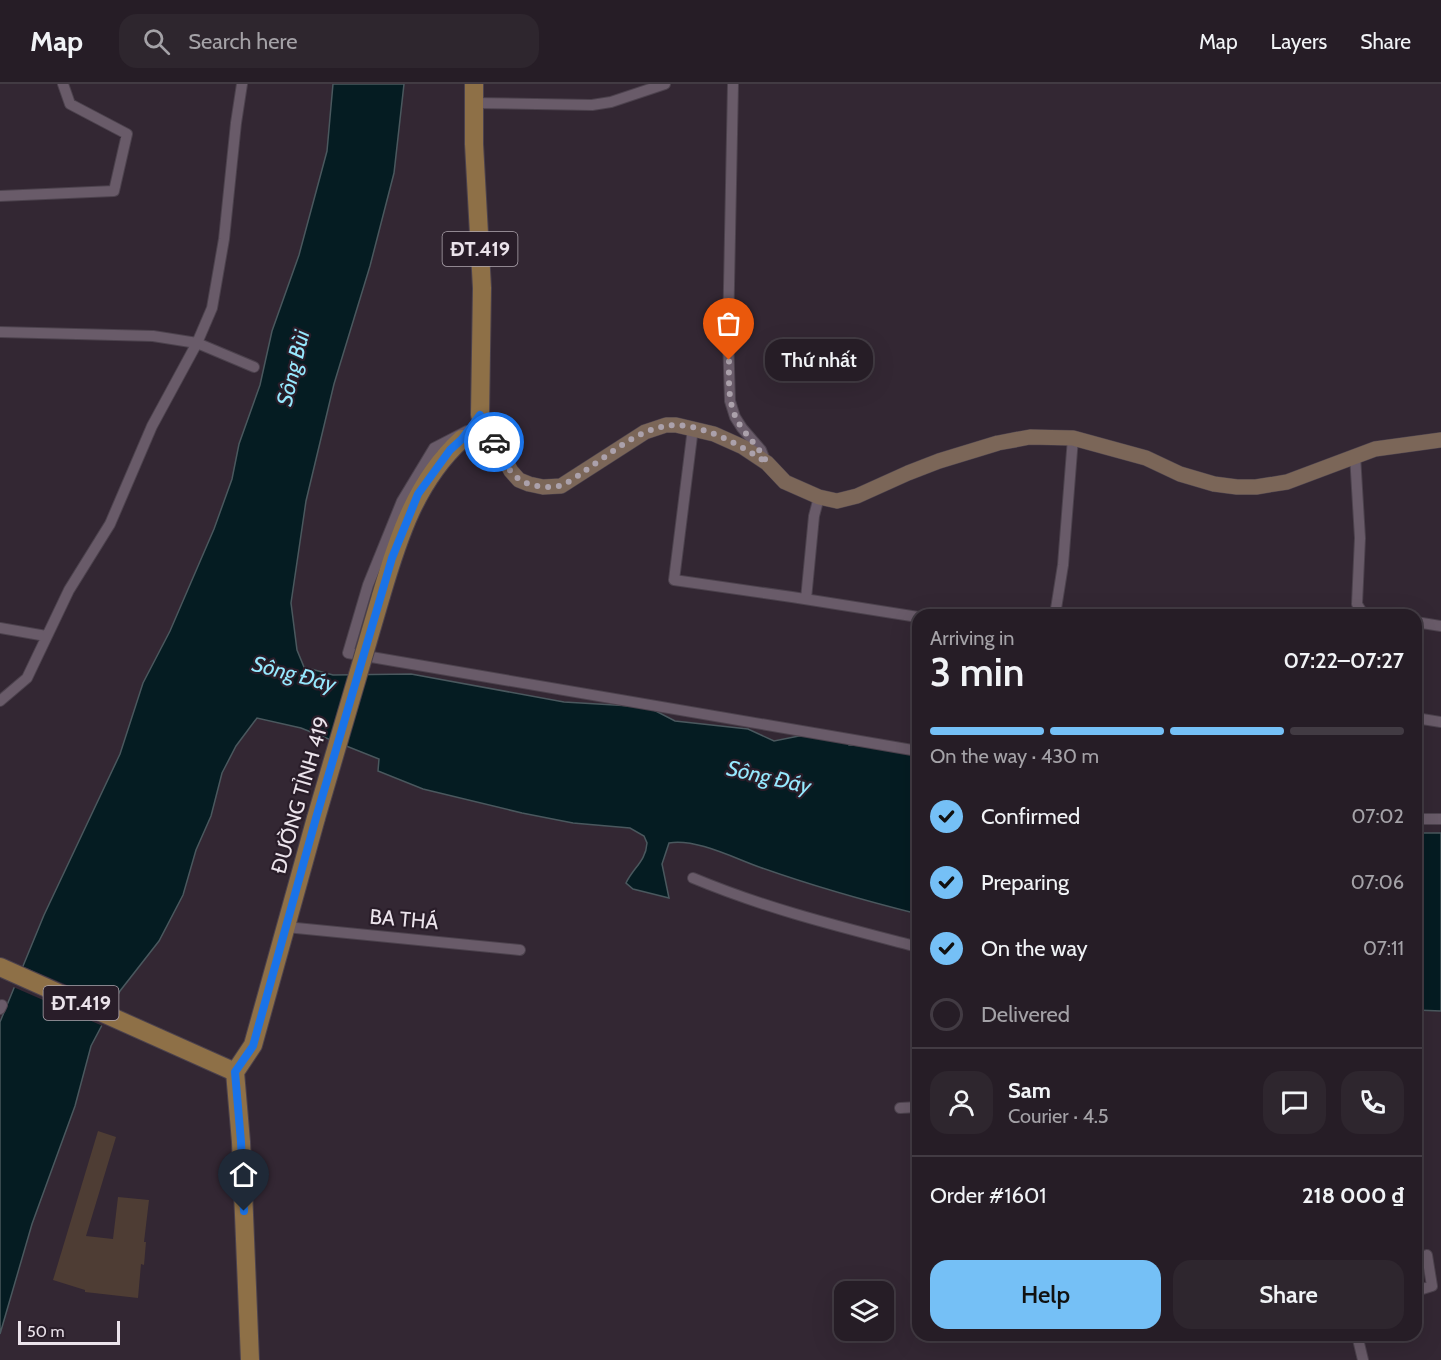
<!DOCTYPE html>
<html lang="en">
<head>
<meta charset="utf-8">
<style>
  body { margin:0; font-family:Cabin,sans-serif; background:#2e262e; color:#f1f3f6; height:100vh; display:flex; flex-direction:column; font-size:22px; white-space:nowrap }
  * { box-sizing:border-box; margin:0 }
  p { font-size:20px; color:#a4a2a7 }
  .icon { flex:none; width:33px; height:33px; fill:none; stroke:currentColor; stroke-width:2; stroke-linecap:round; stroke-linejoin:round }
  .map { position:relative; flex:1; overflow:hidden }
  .panel { position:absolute; left:912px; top:525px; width:510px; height:732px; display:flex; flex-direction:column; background:#261d26; border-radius:18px; box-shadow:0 6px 24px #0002,0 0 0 2px #423b43 }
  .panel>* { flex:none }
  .tools { position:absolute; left:834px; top:1197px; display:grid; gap:12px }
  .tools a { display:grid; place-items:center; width:60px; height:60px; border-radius:12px; background:#261d26; box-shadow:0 6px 24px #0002,0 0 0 2px #423b43; font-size:30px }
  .scale { position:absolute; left:18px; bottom:15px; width:102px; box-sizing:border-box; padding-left:6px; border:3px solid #ebe3eb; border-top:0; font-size:16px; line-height:21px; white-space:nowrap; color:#ebe3eb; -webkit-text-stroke:4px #291d29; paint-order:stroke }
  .pin { position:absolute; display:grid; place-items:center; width:51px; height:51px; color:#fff; margin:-62px -26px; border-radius:50% 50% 50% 0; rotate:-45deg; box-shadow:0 0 6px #0007 }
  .pin .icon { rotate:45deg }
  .courier { position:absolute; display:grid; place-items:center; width:60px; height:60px; margin:-30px; border:4px solid #1a73e8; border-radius:50%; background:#fff; color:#222; box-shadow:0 2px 8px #0007 }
  .bubble { position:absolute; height:42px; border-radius:18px; background:#261d26; box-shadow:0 6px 24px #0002,0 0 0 2px #423b43; font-size:20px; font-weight:600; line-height:42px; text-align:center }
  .headline em { font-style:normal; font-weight:600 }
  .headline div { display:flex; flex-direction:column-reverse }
  .headline { display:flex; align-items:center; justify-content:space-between; height:102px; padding:0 18px }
  h1 { font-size:39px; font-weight:600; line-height:45px }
  .bar { display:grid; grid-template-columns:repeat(4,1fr); gap:9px 6px; align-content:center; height:72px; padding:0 18px }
  .bar i { height:8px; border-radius:4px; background:#423b43 }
  .bar .on { background:#75c0f6 }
  .bar p { grid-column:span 4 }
  .line { display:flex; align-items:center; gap:15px; padding:0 18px; border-top:2px solid #423b43 }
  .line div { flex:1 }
  .round { display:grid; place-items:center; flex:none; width:63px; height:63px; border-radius:18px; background:#2e262e }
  ol { padding:0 18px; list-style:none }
  li { display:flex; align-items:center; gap:18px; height:66px }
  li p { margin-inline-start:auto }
  li .icon { padding:6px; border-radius:50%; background:#75c0f6; color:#111; stroke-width:4 }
  li:last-child { color:#a4a2a7 }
  li i { width:33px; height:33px; border:3px solid #423b43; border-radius:50% }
  .primary-button { display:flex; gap:12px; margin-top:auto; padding:12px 18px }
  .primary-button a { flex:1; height:69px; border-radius:18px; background:#75c0f6; color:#111; font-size:24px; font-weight:600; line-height:69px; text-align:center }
  .primary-button a+a { background:#2e262e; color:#f1f3f6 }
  header { display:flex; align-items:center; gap:36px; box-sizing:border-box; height:84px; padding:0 30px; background:#261d26; border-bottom:2px solid #423b43 }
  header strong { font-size:28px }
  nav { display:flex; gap:33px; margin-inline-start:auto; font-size:21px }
  .search { width:420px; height:54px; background:#2e262e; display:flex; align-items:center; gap:15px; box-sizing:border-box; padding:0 21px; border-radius:18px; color:#a4a2a7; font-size:22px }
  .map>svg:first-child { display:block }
  .water { fill:#051c22; stroke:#4a585e; stroke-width:1.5 }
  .pier { fill:#332733 }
  .building { fill:#4e3d34 }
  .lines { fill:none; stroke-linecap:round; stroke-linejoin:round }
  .street-casing { stroke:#4c424d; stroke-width:12 }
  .secondary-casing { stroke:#4c424d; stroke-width:16 }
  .primary-casing { stroke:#4c424d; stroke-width:20 }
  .street { stroke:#695b69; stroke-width:10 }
  .secondary { stroke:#7b6658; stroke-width:15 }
  .primary { stroke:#8e7047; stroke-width:18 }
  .primary-bridge-casing { stroke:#4c424d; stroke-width:20; stroke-linecap:butt }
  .primary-bridge { stroke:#8e7047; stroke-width:18 }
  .done { stroke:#aba1ab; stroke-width:6; stroke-dasharray:0 10.8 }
  .route { stroke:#1a73e8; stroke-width:8 }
  .labels { text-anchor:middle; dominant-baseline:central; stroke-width:4.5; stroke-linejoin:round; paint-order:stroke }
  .shield { fill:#291d29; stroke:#b1a8b1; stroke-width:1.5 }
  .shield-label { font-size:20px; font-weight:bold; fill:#ebe3eb }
  .street-label { font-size:21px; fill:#ebe3eb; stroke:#291d29 }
  .water-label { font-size:22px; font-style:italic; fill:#96e8fe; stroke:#291d29 }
</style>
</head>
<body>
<header>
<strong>Map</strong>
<div class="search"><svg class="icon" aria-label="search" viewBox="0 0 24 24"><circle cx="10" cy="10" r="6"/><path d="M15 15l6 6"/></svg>Search here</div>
<nav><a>Map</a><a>Layers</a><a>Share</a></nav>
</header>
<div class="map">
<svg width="1441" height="1276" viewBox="0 0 1441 1276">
  <rect width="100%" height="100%" fill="#332733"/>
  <!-- water -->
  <path class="water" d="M333 0H404L394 89 370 182 334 300 306 417 291 519 297 566 304 583 333 591 411 590 564 618 648 623 675 637 748 645 774 657 799 652H824L844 657 849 661 918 664V830C866 817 813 802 762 784 736 775 696 754 669 759L662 780 669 814 633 805 626 799C633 784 646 777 647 759L644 752 630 744 573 739 522 729 423 705 378 687 379 675 301 644 257 634 236 662 222 689 211 732 196 766 183 811 159 857 120 907 91 962 75 1022 32 1140 0 1250V938L44 831 120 670 143 599 170 547 214 445 232 395 239 360 260 301 272 247 299 171 327 67Z
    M1416 749H1441V927L1416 926Z"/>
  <!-- pier -->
  <path class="pier" d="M20 881 116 922 105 943 11 902Z"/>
  <!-- building -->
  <path class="building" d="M98 1047 116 1053 86 1152 113 1155 118 1113 149 1116 144 1158H146L144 1181 141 1180 138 1214 85 1208V1206L53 1196Z"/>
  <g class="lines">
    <!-- street casing -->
    <g class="street-casing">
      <path id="street" d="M733 0 728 252 730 317 735 333 742 344 761 366 766 379
        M473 19 592 21 611 18 665 0
        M0 112 114 107 127 50 70 20 63 0
        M0 248 153 252 197 259 254 283
        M693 344 674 496 792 513 918 533
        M467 347 434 364 402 417 368 501 348 569 918 667
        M1355 371 1360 454 1357 520 1363 530 1367 531
        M806 515 814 432 819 413
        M1055 531 1063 481 1073 354
        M1416 538 1441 542
        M0 544 46 552
        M0 617 27 594 69 506 110 440 152 342 197 259 212 224 224 155 236 39 242 0
        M1416 634 1441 638
        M1416 735H1441
        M693 794C767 825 841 843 918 863
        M286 843 520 866
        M0 925 2 921
        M900 1024 918 1023
        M1416 1207 1432 1202 1427 1171
        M1357 1251 1363 1276"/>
    </g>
    <!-- secondary casing -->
    <g class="secondary-casing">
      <path id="secondary" d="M480 331 511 387 519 396 529 400 543 403 561 402 645 348 666 341H676L714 350 743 363 767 379 785 398 819 413 837 417 857 412 908 389 939 377 998 359 1030 353 1073 354 1146 374 1180 390 1214 400 1237 403H1256L1287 398 1375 365 1441 356"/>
    </g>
    <!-- primary casing -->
    <g class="primary-casing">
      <path id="primary" d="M474 0V60L482 204 480 331
        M381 512C398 454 416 397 462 355
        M0 883 235 988
        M235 988 241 1058 250 1276
        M235 988 253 961 316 734"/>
    </g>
    <!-- street -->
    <use href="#street" class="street"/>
    <!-- secondary -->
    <use href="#secondary" class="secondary"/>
    <!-- primary -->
    <use href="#primary" class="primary"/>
    <!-- primary-bridge casing -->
    <g class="primary-bridge-casing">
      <path id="primary-bridge" d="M316 734 381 512"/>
    </g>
    <!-- primary-bridge -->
    <use href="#primary-bridge" class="primary-bridge"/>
  </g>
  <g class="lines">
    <!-- done -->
    <path class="done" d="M494 358C501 370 507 387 519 395 530 403 547 404 559 402 567 400 576 393 583 388 608 372 635 347 666 342 697 336 742 362 767 379 760 365 751 357 742 344 727 324 729 299 729 276"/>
    <!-- route -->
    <path class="route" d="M244 1127 241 1058 235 988 253 962 316 734 392 474 418 410 450 366 462 355 480 331 494 358"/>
  </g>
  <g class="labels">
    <!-- shield labels -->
    <g class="shield">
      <rect x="442.5" y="148" width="75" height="34" rx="4.5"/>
      <rect x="43.5" y="902" width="75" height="34" rx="4.5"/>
    </g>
    <g class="shield-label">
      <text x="480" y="165">ĐT.419</text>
      <text x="81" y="919">ĐT.419</text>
    </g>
    <!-- street labels -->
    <g class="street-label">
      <text transform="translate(300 711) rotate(-74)">ĐƯỜNG TỈNH 419</text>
      <text transform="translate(404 835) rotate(5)">BA THÁ</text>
    </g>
    <!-- water labels -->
    <g class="water-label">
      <text transform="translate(293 284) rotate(-76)">Sông Bùi</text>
      <text transform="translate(294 590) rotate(15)">Sông Đáy</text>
      <text transform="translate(769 693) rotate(13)">Sông Đáy</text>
    </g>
  </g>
</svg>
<div class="tools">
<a><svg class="icon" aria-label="layers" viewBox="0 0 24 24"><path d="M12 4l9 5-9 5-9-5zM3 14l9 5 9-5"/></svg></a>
</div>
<div class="scale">50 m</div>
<div class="pin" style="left:729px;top:276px;background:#ea580c"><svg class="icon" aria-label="bag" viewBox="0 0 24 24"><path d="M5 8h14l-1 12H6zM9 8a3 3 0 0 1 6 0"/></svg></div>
<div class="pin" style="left:244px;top:1127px;background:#1f2937"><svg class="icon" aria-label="home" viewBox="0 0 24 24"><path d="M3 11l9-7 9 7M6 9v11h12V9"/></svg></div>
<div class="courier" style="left:494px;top:358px"><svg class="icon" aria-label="car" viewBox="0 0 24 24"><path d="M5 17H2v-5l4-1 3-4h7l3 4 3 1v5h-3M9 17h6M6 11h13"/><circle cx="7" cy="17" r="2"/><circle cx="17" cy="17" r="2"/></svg></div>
<div class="bubble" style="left:765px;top:255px;width:108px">Thứ nhất</div>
<section class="panel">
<div class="headline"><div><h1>3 min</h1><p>Arriving in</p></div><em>07:22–07:27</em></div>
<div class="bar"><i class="on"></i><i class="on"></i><i class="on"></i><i></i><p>On the way · 430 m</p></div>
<ol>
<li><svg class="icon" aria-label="check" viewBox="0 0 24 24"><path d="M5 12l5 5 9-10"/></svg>Confirmed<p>07:02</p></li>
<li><svg class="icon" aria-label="check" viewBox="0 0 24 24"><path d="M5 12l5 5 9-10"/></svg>Preparing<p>07:06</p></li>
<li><svg class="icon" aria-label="check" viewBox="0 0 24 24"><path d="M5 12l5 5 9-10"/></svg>On the way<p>07:11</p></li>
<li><i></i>Delivered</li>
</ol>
<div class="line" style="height:108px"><a class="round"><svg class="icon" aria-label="person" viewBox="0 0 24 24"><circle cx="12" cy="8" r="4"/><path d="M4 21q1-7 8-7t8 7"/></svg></a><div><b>Sam</b><p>Courier · 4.5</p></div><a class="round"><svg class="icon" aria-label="chat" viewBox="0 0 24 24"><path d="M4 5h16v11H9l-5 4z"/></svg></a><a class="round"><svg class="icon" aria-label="phone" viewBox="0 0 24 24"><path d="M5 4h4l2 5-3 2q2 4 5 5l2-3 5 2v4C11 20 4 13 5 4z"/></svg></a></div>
<div class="line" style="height:78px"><div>Order #1601</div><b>218 000 ₫</b></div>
<div class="primary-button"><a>Help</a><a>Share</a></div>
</section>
</div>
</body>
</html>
